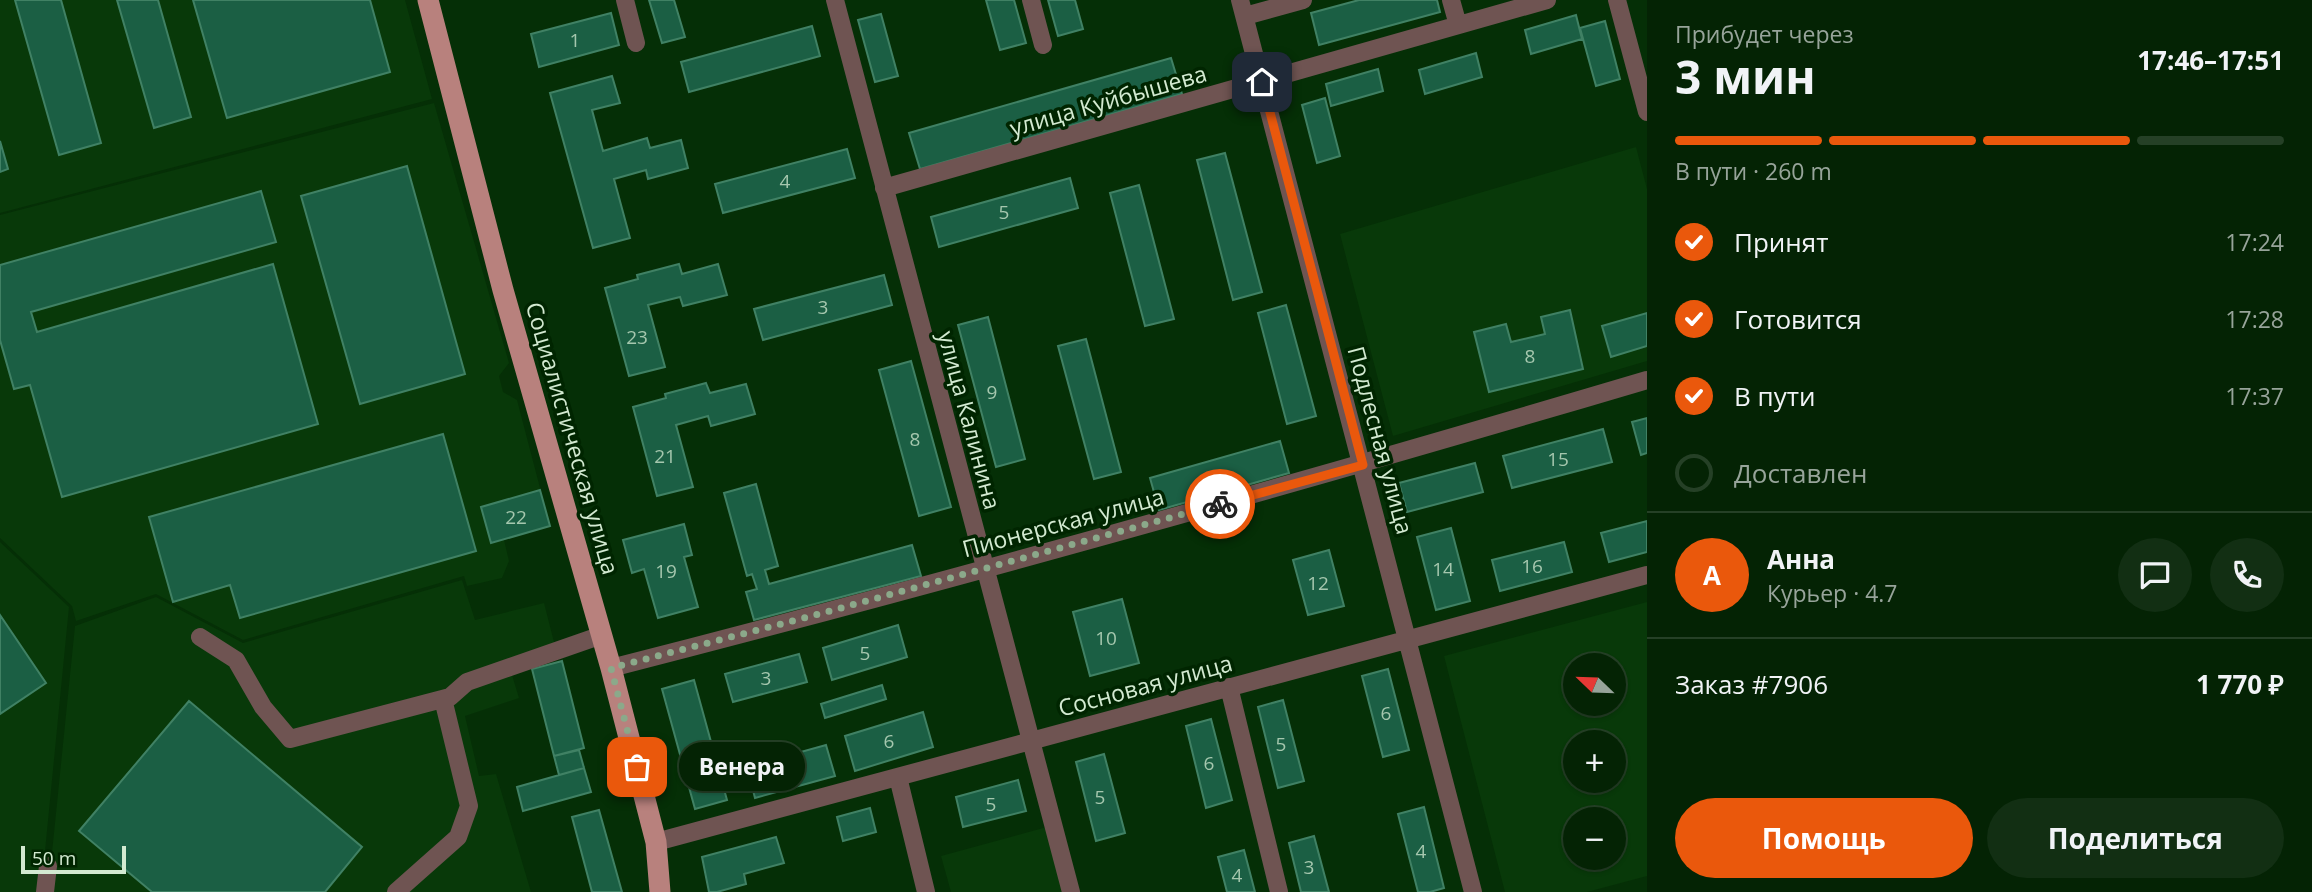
<!DOCTYPE html>
<html lang="ru">
<head>
<meta charset="utf-8">
<style>
  body { margin:0; font-family:"Open Sans",sans-serif; background:#122f13; color:#f1f3f6; height:100vh; display:flex; flex-direction:column; font-size:26px; white-space:nowrap }
  * { box-sizing:border-box; margin:0 }
  p { font-size:23px; color:#97a49a }
  .icon { flex:none; width:38px; height:38px; fill:none; stroke:currentColor; stroke-width:2; stroke-linecap:round; stroke-linejoin:round }
  .map { position:relative; flex:1; overflow:hidden }
  .details { display:flex; flex-direction:column; background:#042304; width:665px }
  .details>* { flex:none }
  .needle { width:46px; rotate:293deg }
  .fabs { position:absolute; left:1563px; top:653px; display:grid; gap:14px }
  .fabs a { display:grid; place-items:center; width:63px; height:63px; border-radius:50%; background:#042304; box-shadow:0 2px 5px #0004,0 0 0 2px #254026; font-size:35px }
  .scale { position:absolute; left:21px; bottom:18px; width:105px; box-sizing:border-box; padding-left:7px; border:4px solid #d3ead1; border-top:0; font-size:19px; line-height:24px; white-space:nowrap; color:#d3ead1; -webkit-text-stroke:5px #002500; paint-order:stroke }
  .pin { position:absolute; display:grid; place-items:center; width:60px; height:60px; color:#fff; margin:-30px; border-radius:14px; box-shadow:0 4px 10px #0006 }
  .courier { position:absolute; display:grid; place-items:center; width:70px; height:70px; margin:-35px; border:5px solid #ea580c; border-radius:50%; background:#fff; color:#222; box-shadow:0 2px 9px #0007 }
  .bubble { position:absolute; height:49px; border-radius:24px; background:#042304; box-shadow:0 2px 5px #0004,0 0 0 2px #254026; font-size:23px; font-weight:700; line-height:49px; text-align:center }
  .headline em { font-style:normal; font-weight:700 }
  .headline div { display:flex; flex-direction:column-reverse }
  .headline { display:flex; align-items:center; justify-content:space-between; height:119px; padding:0 28px }
  h1 { font-size:46px; font-weight:700; line-height:52px }
  .bar { display:grid; grid-template-columns:repeat(4,1fr); gap:10px 7px; align-content:center; height:84px; padding:0 28px }
  .bar i { height:9px; border-radius:5px; background:#254026 }
  .bar .active { background:#ea580c }
  .bar p { grid-column:span 4 }
  .line { display:flex; align-items:center; gap:18px; padding:0 28px; border-top:2px solid #254026 }
  .line div { flex:1 }
  .round { display:grid; place-items:center; flex:none; width:74px; height:74px; border-radius:37px; background:#122f13 }
  ol { padding:0 28px; list-style:none }
  li { display:flex; align-items:center; gap:21px; height:77px }
  li p { margin-inline-start:auto }
  li .icon { padding:7px; border-radius:50%; background:#ea580c; color:#fff; stroke-width:4 }
  li:last-child { color:#97a49a }
  li i { width:38px; height:38px; border:4px solid #254026; border-radius:50% }
  .cta { display:flex; gap:14px; margin-top:auto; padding:14px 28px }
  .cta a { flex:1; height:80px; border-radius:42px; background:#ea580c; color:#fff; font-size:28px; font-weight:700; line-height:80px; text-align:center }
  .cta a+a { background:#122f13; color:#f1f3f6 }
  main { display:flex; flex:1; min-height:0 }
  .map>svg:first-child { display:block }
  .built { fill:#083909; fill-rule:evenodd }
  .building { fill:#1b5f44; stroke:#408164; stroke-width:2 }
  .lines { fill:none; stroke-linecap:round; stroke-linejoin:round }
  .minor { stroke:#6f5452; stroke-width:18 }
  .major { stroke:#b8817d; stroke-width:21 }
  .done { stroke:#8ba98a; stroke-width:7; stroke-dasharray:0 12.6 }
  .route { stroke:#ea580c; stroke-width:9 }
  .labels { text-anchor:middle; dominant-baseline:central; stroke-width:7; stroke-linejoin:round; paint-order:stroke }
  .number-label { font-size:19px; fill:#a5c7ae }
  .street-label { font-size:23px; fill:#d3ead1; stroke:#002500 }
</style>
</head>
<body>
<main>
<div class="map">
<svg width="1647" height="892" viewBox="0 0 1647 892">
  <rect width="100%" height="100%" fill="#052f06"/>
  <!-- built -->
  <path class="built" d="M0 0H405L432 99 0 213Z
    M434 103 509 363 499 376 503 392 517 400 550 526 504 540 509 561 502 578 467 586 464 576 243 640 156 594 76 621 72 606 0 538V215Z
    M1636 147 1647 189V361L1393 436 1340 234Z
    M0 542 69 607 41 892H0Z
    M462 580 475 620 544 603 556 650 509 665 519 698 465 716 479 776 496 774 531 892H48L75 626 156 597 243 643Z
    M1647 602V876L1587 892H1505L1444 656ZM1575 665H1614V704H1575ZM1575 742H1614V780H1575ZM1575 819H1614V858H1575Z
    M1047 827 1064 892H951L941 856Z"/>
  <!-- building -->
  <path class="building" d="M15 0H61L101 143 59 155Z
    M117 0H158L191 117 154 128Z
    M193 0H370L390 72 227 118Z
    M649 0H674L685 37 662 43Z
    M986 0H1014L1026 43 1000 50Z
    M1048 0H1075L1083 29 1058 36Z
    M1359 0H1437L1440 12 1319 45 1311 13Z
    M611 13 619 45 539 67 531 34Z
    M881 14 898 76 875 82 858 20Z
    M1576 15 1582 39 1531 54 1525 30Z
    M1605 21 1620 79 1596 86 1580 28Z
    M812 26 820 56 689 92 681 62Z
    M1476 53 1482 77 1425 94 1419 70Z
    M1171 58 1182 94 920 169 909 133Z
    M1378 69 1383 91 1331 106 1326 84Z
    M612 76 620 103 592 110 603 151 647 138 650 148 681 140 688 168 648 179 646 170 614 179 630 238 593 248 550 93Z
    M1325 98 1340 156 1317 163 1302 105Z
    M0 141 8 169 0 172Z
    M847 149 855 178 723 213 715 184Z
    M1225 153 1262 292 1233 300 1197 160Z
    M407 166 465 374 360 404 301 196Z
    M1070 178 1078 208 939 247 931 217Z
    M1139 185 1174 319 1145 326 1110 193Z
    M261 191 276 242 31 312 37 332 273 264 318 424 62 497 30 385 14 389 0 340V265Z
    M679 264 682 274 718 264 727 295 683 306 680 297 648 305 665 367 629 376 605 288 638 279 637 275Z
    M884 275 892 305 763 340 754 309Z
    M1286 305 1316 416 1287 424 1258 313Z
    M1570 310 1583 369 1489 392 1474 332 1506 324 1511 342 1545 334 1541 317Z
    M1647 313V346L1611 357 1602 326Z
    M988 317 1025 459 996 467 958 325Z
    M1086 339 1121 472 1094 479 1058 346Z
    M911 361 951 507 919 516 879 370Z
    M706 383 710 393 746 384 755 414 711 426 708 416 676 425 693 487 657 496 633 407 666 398 665 394Z
    M1647 418V453L1641 455 1632 422Z
    M1603 429 1612 462 1512 488 1503 456Z
    M443 434 476 551 240 618 230 585 173 602 149 517Z
    M1280 441 1289 473 1159 510 1150 478Z
    M1475 463 1483 492 1407 512 1399 483Z
    M756 484 778 566 765 570 769 584 912 545 921 576 754 620 746 592 757 589 752 574 747 576 724 493Z
    M540 490 550 526 491 543 481 507Z
    M1647 521V552L1609 562 1601 533Z
    M684 524 692 555 684 557 698 607 658 618 644 569 632 573 623 540Z
    M1451 528 1470 601 1436 610 1417 537Z
    M1564 542 1572 572 1500 591 1492 560Z
    M1329 550 1344 606 1308 615 1293 560Z
    M1122 599 1139 663 1090 676 1073 612Z
    M0 615 46 683 0 714Z
    M898 625 907 657 832 680 823 648Z
    M799 654 807 682 733 702 725 674Z
    M562 661 584 748 554 756 532 669Z
    M1388 669 1409 750 1383 757 1362 676Z
    M694 680 727 800 695 809 662 689Z
    M882 685 886 699 825 718 821 704Z
    M1283 700 1304 781 1278 788 1258 707Z
    M189 701 362 847 325 892H152L79 831Z
    M923 712 933 747 855 771 845 736Z
    M1211 719 1232 800 1206 808 1186 726Z
    M826 745 835 776 755 798 747 767Z
    M579 750 584 768 559 775 554 756Z
    M1104 754 1125 833 1096 841 1076 762Z
    M584 768 591 792 523 811 517 787Z
    M1018 780 1026 811 963 827 956 797Z
    M1424 807 1444 888 1430 892H1418L1398 814Z
    M870 808 876 832 843 841 837 817Z
    M599 810 622 892H592L572 817Z
    M1314 836 1329 892H1301L1289 843Z
    M776 837 784 863 744 874 746 884 717 892H709L702 857Z
    M1244 850 1255 892H1227L1218 857Z"/>
  <g class="lines">
    <!-- minor -->
    <path class="minor" d="M625 0 636 43
      M835 0 1071 892
      M1031 0 1043 45
      M1240 0 1473 892
      M1451 0 1458 25
      M1617 0 1647 112
      M1245 16 1303 0
      M884 188 1547 0
      M200 637 236 660 263 707 290 739 450 697 467 682 602 635
      M611 668C958 579 1303 482 1647 380
      M1229 687 1279 892
      M898 777 926 892
      M656 842 1647 575
      M45 892 48 866
      M396 892 458 837 469 806 443 699"/>
    <!-- major -->
    <path class="major" d="M428 0 503 290 611 668 656 842 660 892"/>
  </g>
  <g class="lines">
    <!-- done -->
    <path class="done" d="M637 767 611 668 808 617 1220 504"/>
    <!-- route -->
    <path class="route" d="M1220 504 1363 465 1262 82"/>
  </g>
  <g class="labels">
    <!-- number labels -->
    <g class="number-label">
      <text x="575" y="40">1</text>
      <text x="785" y="181">4</text>
      <text x="1004" y="212">5</text>
      <text x="823" y="307">3</text>
      <text x="637" y="337">23</text>
      <text x="1530" y="356">8</text>
      <text x="992" y="392">9</text>
      <text x="915" y="439">8</text>
      <text x="665" y="456">21</text>
      <text x="1558" y="459">15</text>
      <text x="516" y="517">22</text>
      <text x="1532" y="566">16</text>
      <text x="1443" y="569">14</text>
      <text x="666" y="571">19</text>
      <text x="1318" y="583">12</text>
      <text x="1106" y="638">10</text>
      <text x="865" y="653">5</text>
      <text x="766" y="678">3</text>
      <text x="1386" y="713">6</text>
      <text x="889" y="741">6</text>
      <text x="1281" y="744">5</text>
      <text x="1209" y="763">6</text>
      <text x="1100" y="797">5</text>
      <text x="991" y="804">5</text>
      <text x="1421" y="851">4</text>
      <text x="1309" y="867">3</text>
      <text x="1237" y="875">4</text>
    </g>
    <!-- street labels -->
    <g class="street-label">
      <text transform="translate(1108 100) rotate(-16)">улица Куйбышева</text>
      <text transform="translate(970 420) rotate(75)">улица Калинина</text>
      <text transform="translate(573 438) rotate(74)">Социалистическая улица</text>
      <text transform="translate(1381 440) rotate(75)">Подлесная улица</text>
      <text transform="translate(1063 522) rotate(-15)">Пионерская улица</text>
      <text transform="translate(1145 685) rotate(-15)">Сосновая улица</text>
    </g>
  </g>
</svg>
<div class="fabs">
<a><svg class="needle" viewBox="-14 -14 28 28"><path d="M0-13l5 13h-10z" fill="#e53935"/><path d="M0 13l5-13h-10z" fill="#97a49a"/></svg></a>
<a>+</a>
<a>−</a>
</div>
<div class="scale">50 m</div>
<div class="pin" style="left:637px;top:767px;background:#ea580c"><svg class="icon" aria-label="bag" viewBox="0 0 24 24"><path d="M5 8h14l-1 12H6zM9 8a3 3 0 0 1 6 0"/></svg></div>
<div class="pin" style="left:1262px;top:82px;background:#1f2937"><svg class="icon" aria-label="home" viewBox="0 0 24 24"><path d="M3 11l9-7 9 7M6 9v11h12V9"/></svg></div>
<div class="courier" style="left:1220px;top:504px"><svg class="icon" aria-label="bike" viewBox="0 0 24 24"><circle cx="6" cy="16" r="4"/><circle cx="18" cy="16" r="4"/><path d="M6 16l4-8h5l3 8M10 8l3 8H6M13 5h3"/></svg></div>
<div class="bubble" style="left:679px;top:742px;width:126px">Венера</div>
</div>
<section class="details">
<div class="headline"><div><h1>3 мин</h1><p>Прибудет через</p></div><em>17:46–17:51</em></div>
<div class="bar"><i class="active"></i><i class="active"></i><i class="active"></i><i></i><p>В пути · 260 m</p></div>
<ol>
<li><svg class="icon" aria-label="check" viewBox="0 0 24 24"><path d="M5 12l5 5 9-10"/></svg>Принят<p>17:24</p></li>
<li><svg class="icon" aria-label="check" viewBox="0 0 24 24"><path d="M5 12l5 5 9-10"/></svg>Готовится<p>17:28</p></li>
<li><svg class="icon" aria-label="check" viewBox="0 0 24 24"><path d="M5 12l5 5 9-10"/></svg>В пути<p>17:37</p></li>
<li><i></i>Доставлен</li>
</ol>
<div class="line" style="height:126px"><b class="round" style="background:#ea580c;color:#fff">А</b><div><b>Анна</b><p>Курьер · 4.7</p></div><a class="round"><svg class="icon" aria-label="chat" viewBox="0 0 24 24"><path d="M4 5h16v11H9l-5 4z"/></svg></a><a class="round"><svg class="icon" aria-label="phone" viewBox="0 0 24 24"><path d="M5 4h4l2 5-3 2q2 4 5 5l2-3 5 2v4C11 20 4 13 5 4z"/></svg></a></div>
<div class="line" style="height:91px"><div>Заказ #7906</div><b>1 770 ₽</b></div>
<div class="cta"><a>Помощь</a><a>Поделиться</a></div>
</section>
</main>
</body>
</html>
